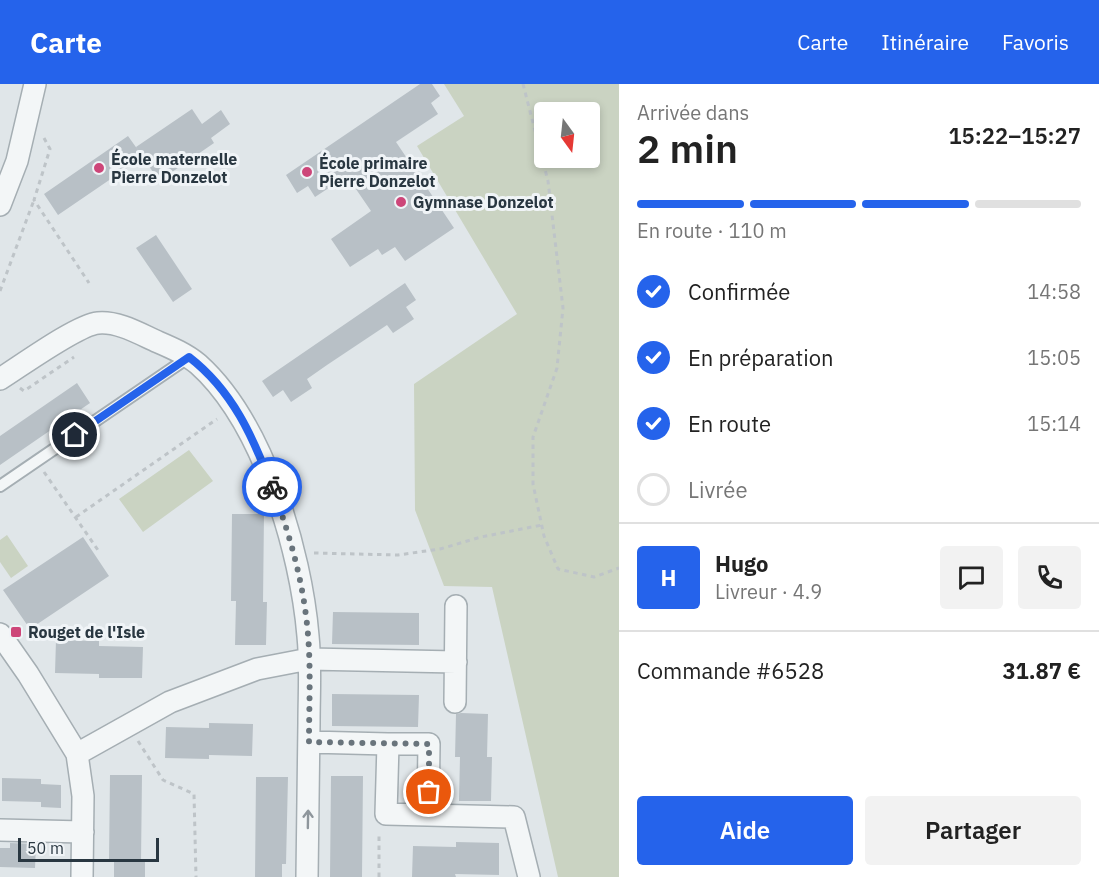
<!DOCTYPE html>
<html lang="fr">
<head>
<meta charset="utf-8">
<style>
  body { margin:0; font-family:"IBM Plex Sans",sans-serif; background:#f2f2f2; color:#222; height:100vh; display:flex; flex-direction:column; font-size:22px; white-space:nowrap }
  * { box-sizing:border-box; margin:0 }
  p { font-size:20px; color:#767676 }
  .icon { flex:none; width:33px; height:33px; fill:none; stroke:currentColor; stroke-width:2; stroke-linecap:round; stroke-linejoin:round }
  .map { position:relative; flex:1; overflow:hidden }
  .sheet { display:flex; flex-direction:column; background:#fff; width:480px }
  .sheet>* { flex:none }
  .needle { width:39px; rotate:165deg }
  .controls { position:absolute; left:534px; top:18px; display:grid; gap:12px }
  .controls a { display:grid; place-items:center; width:66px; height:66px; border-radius:6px; background:#fff; box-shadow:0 3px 9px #0003; font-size:30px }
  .scale { position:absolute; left:18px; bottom:15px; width:141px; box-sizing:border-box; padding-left:6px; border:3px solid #293741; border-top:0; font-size:16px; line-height:21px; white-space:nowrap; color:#293741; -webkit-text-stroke:4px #f0f4f7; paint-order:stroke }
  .pin { position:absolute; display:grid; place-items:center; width:51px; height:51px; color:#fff; margin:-26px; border:3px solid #fff; border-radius:50%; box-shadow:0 2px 6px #0007 }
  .courier { position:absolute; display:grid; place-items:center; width:60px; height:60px; margin:-30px; border:4px solid #2563eb; border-radius:50%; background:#fff; color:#222; box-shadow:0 2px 8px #0007 }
  .headline em { font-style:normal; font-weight:600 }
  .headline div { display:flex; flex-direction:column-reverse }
  .headline { display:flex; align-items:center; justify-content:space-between; height:102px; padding:0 18px }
  h1 { font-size:39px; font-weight:600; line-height:45px }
  .bar { display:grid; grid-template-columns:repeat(4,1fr); gap:9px 6px; align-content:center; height:72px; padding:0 18px }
  .bar i { height:8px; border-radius:4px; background:#e0e0e0 }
  .bar .selected { background:#2563eb }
  .bar p { grid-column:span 4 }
  .line { display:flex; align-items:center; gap:15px; padding:0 18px; border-top:2px solid #e0e0e0 }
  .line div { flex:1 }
  .round { display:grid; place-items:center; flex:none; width:63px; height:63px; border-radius:6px; background:#f2f2f2 }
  ol { padding:0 18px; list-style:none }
  li { display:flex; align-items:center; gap:18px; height:66px }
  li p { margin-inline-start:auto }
  li .icon { padding:6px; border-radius:50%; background:#2563eb; color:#fff; stroke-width:4 }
  li:last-child { color:#767676 }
  li i { width:33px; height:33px; border:3px solid #e0e0e0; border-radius:50% }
  .action { display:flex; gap:12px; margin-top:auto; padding:12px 18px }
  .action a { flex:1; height:69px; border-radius:6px; background:#2563eb; color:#fff; font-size:24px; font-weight:600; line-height:69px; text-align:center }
  .action a+a { background:#f2f2f2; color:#222 }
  header { display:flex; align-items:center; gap:36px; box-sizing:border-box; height:84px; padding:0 30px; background:#2563eb; color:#fff }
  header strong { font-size:28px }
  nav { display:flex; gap:33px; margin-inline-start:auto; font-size:21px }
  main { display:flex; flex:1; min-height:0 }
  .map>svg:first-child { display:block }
  .green { fill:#cad3c2; fill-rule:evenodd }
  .building { fill:#b8c0c6 }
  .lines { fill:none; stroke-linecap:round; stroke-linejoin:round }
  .service-casing { stroke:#a5aeb3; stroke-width:14 }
  .minor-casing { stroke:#a5aeb3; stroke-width:24 }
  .path { stroke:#bec4c8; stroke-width:3; stroke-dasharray:4.5 4.5; stroke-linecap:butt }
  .service { stroke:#f3f6f7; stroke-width:10 }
  .minor { stroke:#f3f6f7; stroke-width:21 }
  .oneway { stroke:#8e969c }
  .done { stroke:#69747c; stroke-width:6; stroke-dasharray:0 10.8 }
  .route { stroke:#2563eb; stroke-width:8 }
  .poi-dot { fill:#cd4679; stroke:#f0f4f7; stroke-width:2 }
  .labels { text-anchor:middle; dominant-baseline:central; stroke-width:6; stroke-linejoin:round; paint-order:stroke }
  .poi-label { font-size:16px; font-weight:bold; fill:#293741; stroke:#f0f4f7; text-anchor:start }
</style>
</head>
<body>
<header>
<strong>Carte</strong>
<nav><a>Carte</a><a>Itinéraire</a><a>Favoris</a></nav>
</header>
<main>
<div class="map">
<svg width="619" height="793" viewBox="0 0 619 793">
  <rect width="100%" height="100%" fill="#e0e6e9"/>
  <!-- green -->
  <path class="green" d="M444 0H619V793H558L492 503 444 502 415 426 414 300 517 230 417 62 464 32ZM590 28V74H544V28Z
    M189 366 213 397 143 448 119 415Z
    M7 451 28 482 11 494 0 478V456Z"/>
  <!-- building -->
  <path class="building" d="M420 0H432L440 12 431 19 438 30 396 58 454 144 405 177 395 163 382 171 378 165 350 183 331 155 371 127 347 92 315 113 308 102 297 109 286 91Z
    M192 25 202 40 221 26 230 40 211 54 214 59 159 97 136 63Z
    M128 52 143 73 58 131 44 110Z
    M156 151 192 205 173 218 136 164Z
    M405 199 416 216 406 223 414 235 393 249 387 241 327 281 307 295 312 304 291 318 283 306 273 313 262 297Z
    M77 299 90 319 0 381V352Z
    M232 430H264L263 518H267L266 561H235L236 517H231Z
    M83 453 109 492 30 545 3 506Z
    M333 528 419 529V561L332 560Z
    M56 556 99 557V562L143 563 142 594H99V590L55 589Z
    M332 610 419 611 418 643 332 642Z
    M461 629 488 630 487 673H492L491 717H459L460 673H455L456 630Z
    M209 639 253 640 252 672 209 671V675L165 674 166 643 209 644Z
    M110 691H142L141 778H145V793H114V778H109Z
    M331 692H363L362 793H330Z
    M256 693H288L286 780H282V793H255Z
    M2 694 41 695V700L61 701V724L41 723V718L2 717Z
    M456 758 499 759V791L455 790 456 793H412L413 762 456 763Z
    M10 759 36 760 35 784 0 783V764H10Z"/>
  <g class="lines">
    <!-- service casing -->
    <g class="service-casing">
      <path id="service" d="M0 402 189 273"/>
    </g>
    <!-- minor casing -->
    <g class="minor-casing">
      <path id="minor" d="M0 121 17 77 35 0
        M0 295C21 282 77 241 98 239 118 237 140 250 158 258 172 264 186 270 198 280 263 338 301 467 308 552 311 581 309 610 309 639 308 690 308 742 307 793
        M0 550 28 590 77 670 83 712 82 793
        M455 618 456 522
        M309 658 388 660 386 730 514 733 529 793
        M388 660H429L428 731
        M77 670 170 618 257 585 309 575 456 578
        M0 746 83 748"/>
    </g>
    <!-- path -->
    <path class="path" d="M523 0 548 97 563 224 557 284 533 353V400L544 452 558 485 594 493 619 484
      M44 54 50 65 34 116 89 199
      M0 207 34 116
      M20 304 24 307 74 273
      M44 388 100 469
      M76 433 217 335
      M314 469 398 471 440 465 481 453 542 441
      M138 657 163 696 194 710 196 793
      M379 793V748"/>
    <!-- service -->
    <use href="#service" class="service"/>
    <!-- minor -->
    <use href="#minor" class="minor"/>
  </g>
  <!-- one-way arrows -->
  <defs><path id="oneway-shaft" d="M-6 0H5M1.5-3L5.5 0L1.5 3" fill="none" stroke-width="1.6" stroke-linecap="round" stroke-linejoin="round" transform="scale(1.5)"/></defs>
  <use class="oneway" href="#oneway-shaft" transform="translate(308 735) rotate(-89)"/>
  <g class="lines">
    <!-- done -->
    <path class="done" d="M272 403C290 451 304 500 308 551 311 587 309 623 309 658L429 660V708"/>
    <!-- route -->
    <path class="route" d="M75 351 189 273C233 307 253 353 272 403"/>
  </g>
  <!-- markers -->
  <g class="poi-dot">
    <circle cx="99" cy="84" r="6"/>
    <circle cx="307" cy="88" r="6"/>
    <circle cx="401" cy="118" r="6"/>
    <rect x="10" y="542" width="12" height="12" rx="3"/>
  </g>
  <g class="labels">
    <!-- poi labels -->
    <g class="poi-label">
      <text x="111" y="75">École maternelle<tspan x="111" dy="18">Pierre Donzelot</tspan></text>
      <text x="319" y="79">École primaire<tspan x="319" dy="18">Pierre Donzelot</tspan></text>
      <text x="413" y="118">Gymnase Donzelot</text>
      <text x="28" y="548">Rouget de l'Isle</text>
    </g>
  </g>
</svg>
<div class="controls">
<a><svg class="needle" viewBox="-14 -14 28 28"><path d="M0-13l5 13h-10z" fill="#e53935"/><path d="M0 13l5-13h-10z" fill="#767676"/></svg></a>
</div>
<div class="scale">50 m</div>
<div class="pin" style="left:429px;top:708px;background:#ea580c"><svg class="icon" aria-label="bag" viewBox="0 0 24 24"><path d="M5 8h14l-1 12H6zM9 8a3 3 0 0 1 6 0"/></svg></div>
<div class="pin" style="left:75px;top:351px;background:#1f2937"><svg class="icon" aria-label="home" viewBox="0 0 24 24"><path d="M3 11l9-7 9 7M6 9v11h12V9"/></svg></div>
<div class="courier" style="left:272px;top:403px"><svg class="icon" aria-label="bike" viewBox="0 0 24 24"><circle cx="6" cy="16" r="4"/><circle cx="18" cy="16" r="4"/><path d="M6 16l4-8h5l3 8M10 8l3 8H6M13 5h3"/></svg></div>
</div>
<section class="sheet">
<div class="headline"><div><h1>2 min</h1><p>Arrivée dans</p></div><em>15:22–15:27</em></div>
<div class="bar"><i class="selected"></i><i class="selected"></i><i class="selected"></i><i></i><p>En route · 110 m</p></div>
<ol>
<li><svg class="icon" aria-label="check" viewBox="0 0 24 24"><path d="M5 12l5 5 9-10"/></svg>Confirmée<p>14:58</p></li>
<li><svg class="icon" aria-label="check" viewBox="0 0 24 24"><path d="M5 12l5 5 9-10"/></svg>En préparation<p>15:05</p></li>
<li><svg class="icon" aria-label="check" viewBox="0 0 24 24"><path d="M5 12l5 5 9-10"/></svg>En route<p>15:14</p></li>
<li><i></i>Livrée</li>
</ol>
<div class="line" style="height:108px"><b class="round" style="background:#2563eb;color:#fff">H</b><div><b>Hugo</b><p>Livreur · 4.9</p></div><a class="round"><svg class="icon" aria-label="chat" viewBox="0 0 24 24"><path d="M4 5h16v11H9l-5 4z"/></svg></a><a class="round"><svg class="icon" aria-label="phone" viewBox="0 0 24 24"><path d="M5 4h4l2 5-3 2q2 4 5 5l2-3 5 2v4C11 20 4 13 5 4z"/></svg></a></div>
<div class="line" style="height:78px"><div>Commande #6528</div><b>31.87 €</b></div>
<div class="action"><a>Aide</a><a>Partager</a></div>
</section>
</main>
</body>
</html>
